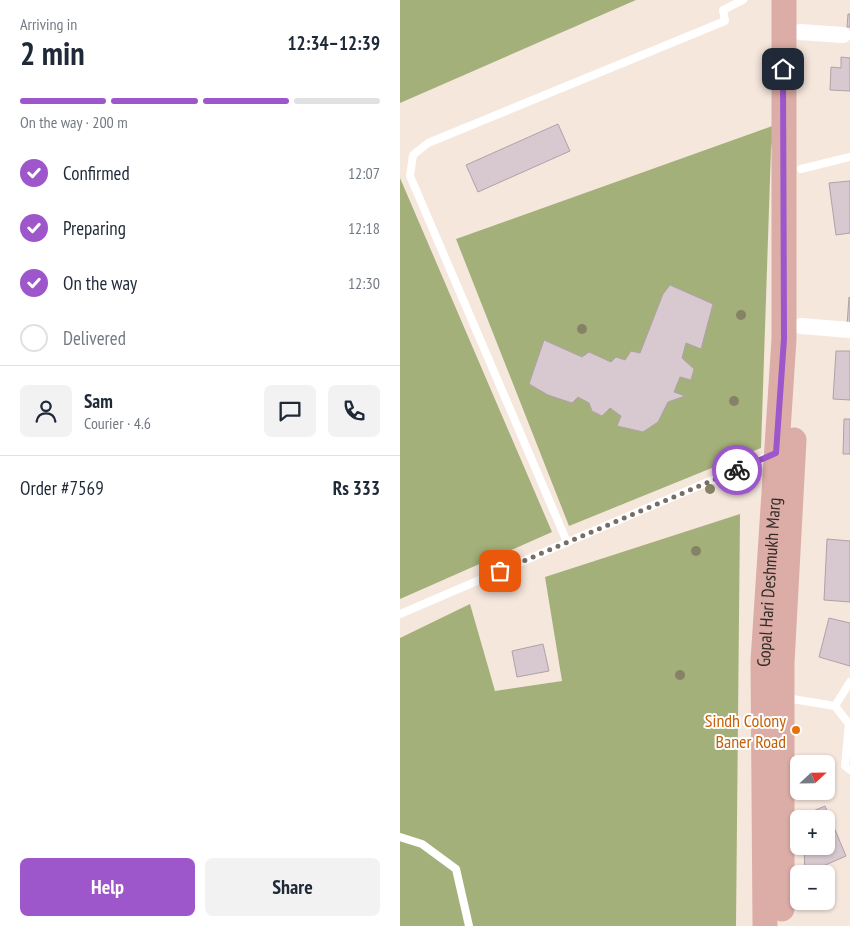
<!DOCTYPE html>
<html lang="en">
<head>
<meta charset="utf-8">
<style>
  body { margin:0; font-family:"PT Sans Narrow",sans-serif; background:#f2f2f3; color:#1f2937; height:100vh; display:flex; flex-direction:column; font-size:19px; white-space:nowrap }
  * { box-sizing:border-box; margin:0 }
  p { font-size:16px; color:#747a83 }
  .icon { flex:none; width:28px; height:28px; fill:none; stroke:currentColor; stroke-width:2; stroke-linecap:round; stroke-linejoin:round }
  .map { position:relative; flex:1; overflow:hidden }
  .details { display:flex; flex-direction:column; background:#fff; width:400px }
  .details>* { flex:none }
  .needle { width:32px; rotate:68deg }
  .buttons { position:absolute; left:390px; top:755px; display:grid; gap:10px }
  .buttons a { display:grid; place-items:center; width:45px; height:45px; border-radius:8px; background:#fff; box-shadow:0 1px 4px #0004; font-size:25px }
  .pin { position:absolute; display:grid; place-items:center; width:42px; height:42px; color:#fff; margin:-21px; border-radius:10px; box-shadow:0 2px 8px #0006 }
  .courier { position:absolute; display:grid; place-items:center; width:50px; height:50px; margin:-25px; border:4px solid #9d57cb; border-radius:50%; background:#fff; color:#222; box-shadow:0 1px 6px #0007 }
  .overview em { font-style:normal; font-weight:600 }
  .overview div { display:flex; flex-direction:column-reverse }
  .overview { display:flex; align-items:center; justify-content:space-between; height:85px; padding:0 20px }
  h1 { font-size:32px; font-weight:600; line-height:38px }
  .bar { display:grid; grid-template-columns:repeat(4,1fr); gap:8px 5px; align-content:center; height:60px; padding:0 20px }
  .bar i { height:6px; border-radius:4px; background:#e0e1e3 }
  .bar .active { background:#9d57cb }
  .bar p { grid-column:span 4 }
  .line { display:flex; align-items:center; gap:12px; padding:0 20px; border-top:1px solid #e0e1e3 }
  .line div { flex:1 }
  .round { display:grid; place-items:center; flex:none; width:52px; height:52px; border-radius:8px; background:#f2f2f3 }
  ol { padding:0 20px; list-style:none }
  li { display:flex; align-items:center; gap:15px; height:55px }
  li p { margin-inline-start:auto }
  li .icon { padding:5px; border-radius:50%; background:#9d57cb; color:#fff; stroke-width:4 }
  li:last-child { color:#747a83 }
  li i { width:28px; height:28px; border:2px solid #e0e1e3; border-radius:50% }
  .action { display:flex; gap:10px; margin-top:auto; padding:10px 20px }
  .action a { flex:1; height:58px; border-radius:8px; background:#9d57cb; color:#fff; font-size:20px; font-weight:600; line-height:58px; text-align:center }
  .action a+a { background:#f2f2f3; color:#1f2937 }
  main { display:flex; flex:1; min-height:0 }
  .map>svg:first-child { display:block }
  .forest { fill:#a4b079 }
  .building { fill:#d8c8d0; stroke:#b0a1a9 }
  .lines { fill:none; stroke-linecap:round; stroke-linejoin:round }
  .service { stroke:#fff; stroke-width:8 }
  .minor { stroke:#fff; stroke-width:16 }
  .primary { stroke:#dcada6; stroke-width:25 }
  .tree { fill:#858265 }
  .done { stroke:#766d67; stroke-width:5; stroke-dasharray:0 9 }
  .route { stroke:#9d57cb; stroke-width:6 }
  .food-dot { fill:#e8710a; stroke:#fff; stroke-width:2 }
  .labels { text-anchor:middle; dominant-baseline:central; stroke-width:4; stroke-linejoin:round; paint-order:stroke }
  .street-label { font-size:18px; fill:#312b27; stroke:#fff }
  .food-label { font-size:18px; fill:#c56008; stroke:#fff; text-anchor:end }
</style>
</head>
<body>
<main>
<section class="details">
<div class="overview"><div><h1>2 min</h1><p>Arriving in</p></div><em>12:34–12:39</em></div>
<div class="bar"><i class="active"></i><i class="active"></i><i class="active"></i><i></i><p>On the way · 200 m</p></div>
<ol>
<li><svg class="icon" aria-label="check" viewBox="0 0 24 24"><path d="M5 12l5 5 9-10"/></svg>Confirmed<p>12:07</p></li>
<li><svg class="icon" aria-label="check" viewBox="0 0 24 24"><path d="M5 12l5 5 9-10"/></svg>Preparing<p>12:18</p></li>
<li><svg class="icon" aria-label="check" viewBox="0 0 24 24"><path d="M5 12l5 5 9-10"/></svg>On the way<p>12:30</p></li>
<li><i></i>Delivered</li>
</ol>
<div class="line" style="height:90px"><a class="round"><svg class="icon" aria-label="person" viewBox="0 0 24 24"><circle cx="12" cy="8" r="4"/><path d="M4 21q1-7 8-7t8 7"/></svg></a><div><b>Sam</b><p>Courier · 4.6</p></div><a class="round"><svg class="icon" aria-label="chat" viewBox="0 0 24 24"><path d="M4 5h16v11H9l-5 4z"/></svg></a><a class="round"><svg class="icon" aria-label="phone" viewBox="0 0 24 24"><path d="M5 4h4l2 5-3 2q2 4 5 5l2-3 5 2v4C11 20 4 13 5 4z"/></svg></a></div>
<div class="line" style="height:65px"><div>Order #7569</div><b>Rs 333</b></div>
<div class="action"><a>Help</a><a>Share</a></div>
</section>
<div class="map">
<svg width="450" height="926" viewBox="0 0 450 926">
  <rect width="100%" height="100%" fill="#f6e7dd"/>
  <!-- forest -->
  <path class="forest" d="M0 0H236L0 103Z
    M375 125 371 149 361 448 169 526 56 239Z
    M0 178 152 532 0 599Z
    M340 514 336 926H0V638L70 604 95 691 162 681 145 577Z"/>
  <!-- building -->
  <path class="building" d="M448 14H450V27H447Z
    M441 57 450 58V91L430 90 431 67 441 68Z
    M158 124 170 151 78 192 66 165Z
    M450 181V233L436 235 429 183Z
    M270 285 313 304 301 349 286 343 282 358 294 369 291 380 280 377 274 392 285 396 268 402 258 422 243 432 217 426 221 416 210 408 202 416 192 411 189 403 178 397 172 403 148 395 129 384 144 340 182 357 189 352 211 362 216 357 225 360 231 351 240 353 263 294Z
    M449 297 450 298V325H447Z
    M436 351H450V400L433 399Z
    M444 419H450V454H443Z
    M427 539 450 541V602L424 600Z
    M429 618 450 623V666L419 657Z
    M143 644 149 671 117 677 112 651Z
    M425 806 446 856 405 874 404 846H426V819H404V815Z"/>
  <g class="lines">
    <!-- service -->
    <path class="service" d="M401 169 450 157
      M167 542 10 176 13 155 28 143 325 21 323 10 343 0
      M0 614 373 454
      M386 698 435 706 449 724 445 766 450 770
      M435 706 450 682
      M0 837 22 844 56 869 69 926"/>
    <!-- minor -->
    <path class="minor" d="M400 32 443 35
      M401 326 450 330"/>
    <!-- primary -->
    <g class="primary">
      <path d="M382 909V663L394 440"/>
      <path id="s1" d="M365 926 363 661 384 339V0"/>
    </g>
  </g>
  <!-- trees -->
  <g class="tree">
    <circle cx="341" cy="315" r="5"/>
    <circle cx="182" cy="329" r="5"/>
    <circle cx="334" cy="401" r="5"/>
    <circle cx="346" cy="488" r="5"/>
    <circle cx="310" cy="489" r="5"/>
    <circle cx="296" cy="551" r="5"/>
    <circle cx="280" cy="675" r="5"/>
  </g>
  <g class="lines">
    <!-- done -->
    <path class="done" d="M100 571 337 470"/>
    <!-- route -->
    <path class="route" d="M337 470 376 453 384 339 383 69"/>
  </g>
  <!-- markers -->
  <circle class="food-dot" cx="396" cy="730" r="5"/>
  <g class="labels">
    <!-- street labels -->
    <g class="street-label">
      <text stroke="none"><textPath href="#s1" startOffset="344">Gopal Hari Deshmukh Marg</textPath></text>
    </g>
    <!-- food labels -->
    <g class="food-label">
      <text x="386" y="720">Sindh Colony<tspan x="386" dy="21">Baner Road</tspan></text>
    </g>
  </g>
</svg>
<div class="buttons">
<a><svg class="needle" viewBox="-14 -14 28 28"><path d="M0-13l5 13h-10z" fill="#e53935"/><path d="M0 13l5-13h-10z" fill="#747a83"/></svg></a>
<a>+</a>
<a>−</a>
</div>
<div class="pin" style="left:100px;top:571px;background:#ea580c"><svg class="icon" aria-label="bag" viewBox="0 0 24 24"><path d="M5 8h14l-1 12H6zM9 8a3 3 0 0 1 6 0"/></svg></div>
<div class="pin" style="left:383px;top:69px;background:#1f2937"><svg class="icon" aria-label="home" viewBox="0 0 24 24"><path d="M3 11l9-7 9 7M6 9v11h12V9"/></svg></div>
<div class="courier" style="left:337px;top:470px"><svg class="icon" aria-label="bike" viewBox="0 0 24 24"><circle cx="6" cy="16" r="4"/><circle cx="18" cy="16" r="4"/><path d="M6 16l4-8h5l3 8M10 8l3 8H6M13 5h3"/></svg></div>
</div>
</main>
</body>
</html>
